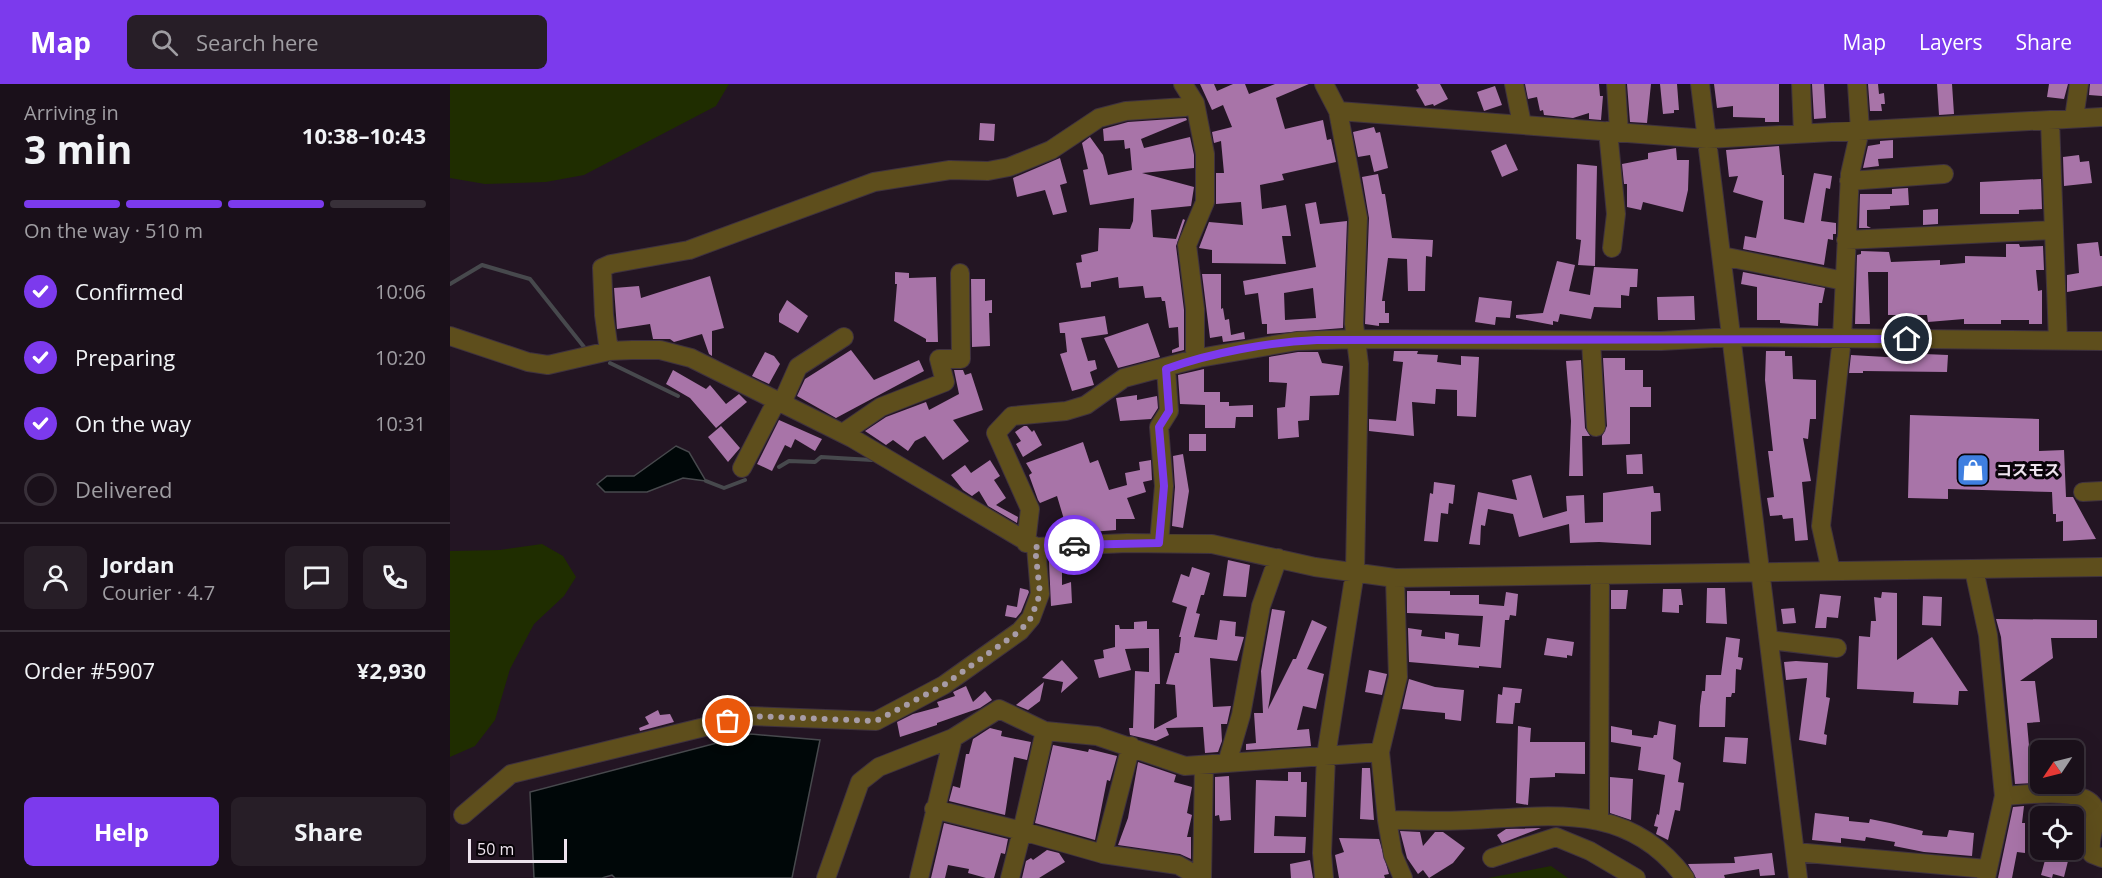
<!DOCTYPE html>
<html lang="en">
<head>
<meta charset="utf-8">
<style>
  body { margin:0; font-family:"Open Sans","Noto Sans JP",sans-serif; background:#271e27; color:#f1f3f6; height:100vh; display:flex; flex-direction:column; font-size:22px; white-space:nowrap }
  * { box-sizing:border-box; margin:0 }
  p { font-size:20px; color:#9f9da2 }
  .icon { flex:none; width:33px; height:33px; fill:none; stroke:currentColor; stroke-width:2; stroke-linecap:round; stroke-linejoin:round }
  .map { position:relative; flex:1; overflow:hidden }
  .drawer { display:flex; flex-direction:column; background:#1a101a; width:450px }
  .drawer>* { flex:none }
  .needle { width:39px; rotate:235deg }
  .tools { position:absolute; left:1580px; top:656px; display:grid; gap:12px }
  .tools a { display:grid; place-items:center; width:54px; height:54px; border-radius:9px; background:#1a101a; box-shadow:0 6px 24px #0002,0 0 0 2px #383039; font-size:30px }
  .scale { position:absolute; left:18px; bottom:15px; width:99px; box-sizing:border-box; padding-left:6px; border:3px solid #eee4ee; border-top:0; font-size:16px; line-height:21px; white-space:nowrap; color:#eee4ee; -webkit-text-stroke:4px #090409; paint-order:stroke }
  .pin { position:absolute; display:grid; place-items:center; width:51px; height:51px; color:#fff; margin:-26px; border:3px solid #fff; border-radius:50%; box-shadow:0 2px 6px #0007 }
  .courier { position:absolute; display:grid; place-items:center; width:60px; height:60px; margin:-30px; border:4px solid #7c3aed; border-radius:50%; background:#fff; color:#222; box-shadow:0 2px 8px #0007 }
  .overview em { font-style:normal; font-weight:700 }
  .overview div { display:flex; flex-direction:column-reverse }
  .overview { display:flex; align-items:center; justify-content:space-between; height:102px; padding:0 24px }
  h1 { font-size:39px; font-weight:700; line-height:45px }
  .bar { display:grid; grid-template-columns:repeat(4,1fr); gap:9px 6px; align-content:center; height:72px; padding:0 24px }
  .bar i { height:8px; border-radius:4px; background:#383039 }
  .bar .selected { background:#7c3aed }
  .bar p { grid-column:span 4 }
  .line { display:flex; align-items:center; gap:15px; padding:0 24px; border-top:2px solid #383039 }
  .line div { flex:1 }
  .round { display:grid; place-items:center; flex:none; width:63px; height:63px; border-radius:9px; background:#271e27 }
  ol { padding:0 24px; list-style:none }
  li { display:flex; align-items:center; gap:18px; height:66px }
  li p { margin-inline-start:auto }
  li .icon { padding:6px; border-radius:50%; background:#7c3aed; color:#fff; stroke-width:4 }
  li:last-child { color:#9f9da2 }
  li i { width:33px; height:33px; border:3px solid #383039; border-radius:50% }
  .primary-button { display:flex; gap:12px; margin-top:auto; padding:12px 24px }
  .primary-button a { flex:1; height:69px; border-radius:9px; background:#7c3aed; color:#fff; font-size:24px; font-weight:700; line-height:69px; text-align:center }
  .primary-button a+a { background:#271e27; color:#f1f3f6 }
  header { display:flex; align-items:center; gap:36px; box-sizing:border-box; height:84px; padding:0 30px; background:#7c3aed; color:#fff }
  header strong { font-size:28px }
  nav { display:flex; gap:33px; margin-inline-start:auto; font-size:21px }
  .search { width:420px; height:54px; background:#271e27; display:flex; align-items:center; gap:15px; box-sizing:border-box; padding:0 21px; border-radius:9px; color:#9f9da2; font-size:22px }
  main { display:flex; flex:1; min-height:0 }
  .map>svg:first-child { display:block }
  .green { fill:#1f2d00 }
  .water { fill:#000708; stroke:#47494d; stroke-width:1.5 }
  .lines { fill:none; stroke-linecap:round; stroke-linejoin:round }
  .stream { stroke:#47494d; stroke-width:4 }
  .building { fill:#a874a8; fill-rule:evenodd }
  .minor-casing { stroke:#3f323f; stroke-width:20 }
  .minor { stroke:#5e4e1c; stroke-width:18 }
  .done { stroke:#a79ca7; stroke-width:6; stroke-dasharray:0 10.8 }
  .route { stroke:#7c3aed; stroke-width:8 }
  .labels { text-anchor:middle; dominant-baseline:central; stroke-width:6; stroke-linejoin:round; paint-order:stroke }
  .poi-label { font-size:16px; font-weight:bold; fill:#eee4ee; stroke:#090409; text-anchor:start }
</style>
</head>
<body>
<header>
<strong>Map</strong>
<div class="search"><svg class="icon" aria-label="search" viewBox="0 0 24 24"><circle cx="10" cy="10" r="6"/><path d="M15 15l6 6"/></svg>Search here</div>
<nav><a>Map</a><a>Layers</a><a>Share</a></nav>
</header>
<main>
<section class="drawer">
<div class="overview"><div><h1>3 min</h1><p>Arriving in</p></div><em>10:38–10:43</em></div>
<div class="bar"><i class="selected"></i><i class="selected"></i><i class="selected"></i><i></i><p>On the way · 510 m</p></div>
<ol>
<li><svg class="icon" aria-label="check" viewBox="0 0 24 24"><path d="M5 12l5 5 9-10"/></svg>Confirmed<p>10:06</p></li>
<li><svg class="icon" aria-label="check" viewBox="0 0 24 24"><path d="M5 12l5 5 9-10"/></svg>Preparing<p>10:20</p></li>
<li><svg class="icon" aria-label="check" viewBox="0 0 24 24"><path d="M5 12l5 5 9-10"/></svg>On the way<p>10:31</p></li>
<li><i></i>Delivered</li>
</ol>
<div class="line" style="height:108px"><a class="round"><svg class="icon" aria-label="person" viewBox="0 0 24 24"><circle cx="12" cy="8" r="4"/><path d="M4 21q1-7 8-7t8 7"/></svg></a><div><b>Jordan</b><p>Courier · 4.7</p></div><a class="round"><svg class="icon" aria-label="chat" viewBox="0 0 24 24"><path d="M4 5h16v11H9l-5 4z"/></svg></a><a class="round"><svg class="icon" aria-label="phone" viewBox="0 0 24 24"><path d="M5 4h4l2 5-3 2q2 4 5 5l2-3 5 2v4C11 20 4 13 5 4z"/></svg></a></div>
<div class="line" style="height:78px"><div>Order #5907</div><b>¥2,930</b></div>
<div class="primary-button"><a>Help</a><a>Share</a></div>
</section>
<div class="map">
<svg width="1652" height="794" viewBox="0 0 1652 794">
  <rect width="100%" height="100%" fill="#231523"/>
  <!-- green -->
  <path class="green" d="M0 0H279L266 22 134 91 96 98 35 100 0 94Z
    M92 460 113 472 126 493 114 512 84 540 60 585 45 636 25 662 0 673V467L50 466Z
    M1101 782 1118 794H1038Z"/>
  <!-- water -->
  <path class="water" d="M226 362 239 368 256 397 233 394 197 408H155L147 400 157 392H184Z
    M301 650 370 656 342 794H165L162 791 152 794H84L80 708Z"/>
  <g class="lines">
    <!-- stream -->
    <path class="stream" d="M0 200 32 181 80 195 134 263
      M160 279 228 312
      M329 383 339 377 365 378 371 373 422 376
      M256 397 274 404 295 396"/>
  </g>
  <!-- building -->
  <path class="building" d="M750 0H764L767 7 783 0H795L799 10 825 0H859L826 14 835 45 873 36 877 56 881 55 886 78 832 90 834 96 810 101 812 125 836 121 841 152H832L836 180 762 179V166L749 164 759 138 793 141 791 118 766 120V89H774L771 57 764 59 762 48 782 43 773 21 762 26Z
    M967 0H990L998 15 984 22 983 20 975 22 966 6 969 4Z
    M1075 0H1149L1150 12H1153L1151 36 1139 35V29L1123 34 1094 31 1093 26 1090 27 1087 13 1078 15Z
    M1177 0H1201L1197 39 1180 38Z
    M1210 0H1227L1229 26H1224V29L1213 30Z
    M1264 0H1329V38H1315V34L1283 33V22L1267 24Z
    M1362 0H1374L1376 34 1364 35Z
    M1418 0H1428L1429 10 1434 9 1435 20H1431L1432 27H1420Z
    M1487 0H1502L1504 30 1489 31Z
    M1599 0H1618L1614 15 1597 13Z
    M1640 0H1652V12L1639 11Z
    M1045 2 1052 21 1034 27 1027 8Z
    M736 34 737 36 691 55 694 64 740 53 744 71V84L692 89 744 103 741 122 701 126 703 153 726 155 733 135 735 136 726 162 734 226V266L722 269V266L729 263 728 243 719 244 715 217H712L711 213 695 214 693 202 669 204 668 193 641 198V203L631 204 626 179 632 178 631 171 648 167 649 144 680 145 683 137 684 114 640 121 633 86 638 85 632 59 640 53 653 71 658 91 682 86 680 64 675 65 674 56 654 57 653 45 678 38Z
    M530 39 545 40 544 57 529 56Z
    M924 43 926 49 930 48 938 84 924 88 920 71 908 73 903 48Z
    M1443 56V74L1428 75 1429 82 1413 84 1418 62 1430 60V57Z
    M1056 60 1068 86 1052 93 1041 67Z
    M1329 62 1332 91H1334V135L1354 139 1364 89 1382 92 1380 105 1376 104 1371 137 1386 139V150H1383V156L1378 155 1374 181 1293 165 1295 152 1306 154 1313 117 1283 108 1288 92 1279 93 1276 66Z
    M1226 64 1227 76H1239L1238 106 1233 128 1193 118 1191 126 1177 123V100H1174L1172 80 1198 75V69Z
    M1629 71 1630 78 1639 77 1642 99 1614 102 1613 73Z
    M610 74 617 99 610 101 617 128 603 131 595 106 567 113 563 94Z
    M1127 80 1147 82 1145 182 1128 181 1131 156 1126 155Z
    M928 90 932 110H935L942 154 983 156 982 173 976 172 975 207H958L957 175 938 174 932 217H935V229H939V239H929V242L915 240 919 134 912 93Z
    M1591 95 1592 125 1569 126V130H1530V98Z
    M1458 104 1459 121 1440 122V125L1417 126V142L1421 144H1409L1410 110H1442V105Z
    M866 118 870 140 897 137 893 244 817 250V240H812L808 209 795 211 793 197 866 183 855 120ZM863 204 866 234 835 236 834 209Z
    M1488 125V140L1473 141V126Z
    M1648 158 1650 172H1652V202L1617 208V191L1629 189 1627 160Z
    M1556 160H1569L1570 163 1593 162 1594 186H1586L1588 207 1592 206V240H1579V236H1551V240H1514V235L1478 238 1477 231H1438V188H1418L1420 240H1405L1407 171 1411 170V167L1439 168 1441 178 1490 176V181L1515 179V172L1556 173Z
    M1107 177 1125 181 1119 207 1140 211 1144 183 1188 185 1187 203H1180L1179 212 1171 211V224L1144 223 1141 235 1110 230 1108 238 1103 237V241L1066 234V231L1093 229Z
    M445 188 459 189V194L486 193 488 258H476V255L444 237 447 200H445Z
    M1293 188 1375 204 1372 219H1369L1368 242 1330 239V236H1307V203L1291 200Z
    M752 190H771V225L773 224 775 236 779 235 781 251 794 248 795 255 773 258 772 252 760 254Z
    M260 192 274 244 262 247V272L259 270 252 250 224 258 220 255H203L200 240 167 245 164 204 189 202 191 214Z
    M521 195H535V217L542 216V229H539L540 262 522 263Z
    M1244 212 1245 236H1208L1207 213Z
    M1029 213 1062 217 1060 234 1046 233 1045 241 1025 238Z
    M337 216 358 232 348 249 329 238V230Z
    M655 232 658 250 631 254 638 277 645 276 647 285 640 288 644 301 622 307 610 270 617 268 615 249H610L609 239Z
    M698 239 710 273 668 284 654 254Z
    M401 266 424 296 469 276 474 287 386 334 347 312 355 295Z
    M944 267H968L967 270 988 271 987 278 1011 281V272L1029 273 1026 333 1007 332V306L986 305 985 320 962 318 964 352 919 347V335L946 337 953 278 943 277Z
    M1316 267H1335V272H1342L1343 295 1366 296V335H1360L1358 355 1353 354 1361 397 1352 398 1358 456 1345 457 1343 434 1333 435 1332 431 1320 432 1317 414 1324 413 1318 367H1323L1315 296Z
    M315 268 324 272 330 280 319 300 302 292Z
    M848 268H868L872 279 893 282 889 311 860 312 859 336 848 337 849 353 828 355 827 324 835 323 837 299 819 298V273Z
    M1474 270 1498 271 1497 288 1413 287V289H1399L1401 271 1436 273Z
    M1153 274H1175V286H1193V303H1201V323H1180V360L1152 361V352L1157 342Z
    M1131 276 1135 344 1140 352H1132L1133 392H1119L1121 337 1116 277Z
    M754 285V308H770V318H779V322L803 321V333H786L785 344H755V321L730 320 728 291Z
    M223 286 256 305 260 301 276 320 289 310 297 318 266 344 240 314 216 300Z
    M504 286H513L515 291 521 289 533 326 503 336 519 357 493 376 475 352 465 357 458 367 443 356 436 361 415 347 436 333 476 318 479 326 509 310Z
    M687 311V316L707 312 708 324 701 335 670 337 666 314Z
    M1460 331 1589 335V367L1614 366 1616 413H1623L1646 455 1613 457V437L1606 438V430H1603L1602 408 1498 405V415L1458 414Z
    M329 336 372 355 365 367 345 355 341 364 335 361 322 387 307 380Z
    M271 342 290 364 278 378 258 353Z
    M574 342H577L582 348 584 346 592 361 573 373 566 360 571 357 565 348Z
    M739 350H756V367H739Z
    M633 358 640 379 648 376 659 406 677 401 675 389 690 386 689 378 701 376 702 396 693 398 696 408 677 414 685 435H666V446L615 450 612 443 616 442 607 412 590 419 588 416 579 391 582 389 576 379Z
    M733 370 739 407 733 444 722 442 725 403 723 372Z
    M1192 370 1193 390H1177L1176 371Z
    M540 376 550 392 544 396 556 414 546 421 568 433 567 439 538 422 529 407 522 412 513 406 501 391 515 381 521 389Z
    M1081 391 1093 434 1117 427 1116 412 1134 411 1135 439 1153 438V409L1203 402 1204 409H1210L1211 427 1201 428V461L1149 458 1120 459 1119 440 1069 453 1063 430 1038 425 1035 442 1031 441 1030 461 1019 460 1028 408 1067 416 1062 396Z
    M984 398 1005 401 1003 420 999 419 998 430 991 429 988 458 974 457 980 409 983 410Z
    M612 475V501L621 498 622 519 601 522 599 478Z
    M778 476 800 481 796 513 773 512Z
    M742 483 760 489 754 511H751L746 529 750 530 744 553 767 556 770 536 786 538 785 552 794 553 787 577 760 574 763 623 781 622 777 640H771L772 657 768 668 755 669 753 643 716 644 719 651 706 657 680 651 679 644H683L685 587 699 588V564L675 565 681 586 649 594 644 576 654 574 653 566 665 563V541H669L670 545H684V538L697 537V545H709L710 600H705L704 645 727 633 725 601 716 600 725 569H729L731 553H729L737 523 722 518 731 490 739 493Z
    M570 504 578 506 579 508 571 528 566 534 555 532 557 521 567 523Z
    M1257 504H1275L1277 540 1256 539Z
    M1213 505H1231L1233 521H1229V529L1212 528Z
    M1161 506H1178L1176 525H1161Z
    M957 507H1000V511H1029V520L1054 522 1056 508 1068 510 1066 532 1060 531 1059 536H1055L1051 584 1029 582V584L959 578 958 544 972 546 971 552 995 555V548L1009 550 1008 561 1030 563 1033 532 957 529Z
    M1432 508 1447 509V576L1482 553 1518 607H1509L1508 621 1463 619 1464 608 1407 605 1409 552 1420 553 1421 537H1426L1424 513 1431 514Z
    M1370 510 1391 512 1388 534 1377 533 1376 544H1365Z
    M1473 512 1492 513 1491 542 1472 541Z
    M1344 524 1346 539 1333 540 1331 525Z
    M822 525 835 527 818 625 843 575H846L862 536 877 543 857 585 874 590 866 625 853 622 847 646 859 645 861 662 796 666V660L806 659 804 629H813L811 587Z
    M1546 535 1647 536V554H1601L1603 574 1570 597H1585L1590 638 1577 639 1580 673 1584 672 1587 689H1583L1584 699 1565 700 1551 553Z
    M1276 553 1290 555 1288 573 1293 574 1291 586 1286 585 1285 609H1282L1281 613H1276L1275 643H1249L1250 622 1252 607H1255L1256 591H1271Z
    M1097 554 1124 558 1122 572 1117 571V574L1094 571Z
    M612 576 628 594 611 609 613 598 592 594Z
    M1346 577 1378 579 1376 613 1380 614 1374 650 1377 651 1376 661 1349 656 1357 594 1336 596 1334 578Z
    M919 586 937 590 932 611 915 608Z
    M959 595 985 603 1014 606 1011 637 995 635V629L952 625Z
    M594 598 590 617 578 626 566 621Z
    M516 602 523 618 535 607 542 616 530 624 487 639V641L450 653 447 638 463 630 489 623 487 618 505 612 503 608Z
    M1053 603 1072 605 1070 619H1065L1063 640 1046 639 1048 610 1052 611Z
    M208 626 210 631 220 630 224 638 190 647 189 644 199 640 195 633Z
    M1209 637 1226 641 1223 675 1231 679 1228 698 1234 699 1230 727 1225 726 1218 756 1206 750 1208 743 1204 742 1207 730 1209 731 1215 691 1188 686 1191 663 1161 658V642L1182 646V651L1203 654 1204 651H1207Z
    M1068 642 1081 644 1080 658H1135V690L1105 689V693L1080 694 1078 721 1066 719Z
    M540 644 552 647 551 652 581 658 577 676 564 673 555 731 499 717 503 702 510 704 516 670H519L523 655Z
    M1275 653 1298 654 1296 680 1273 678Z
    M603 661 638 668 639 665 667 672 660 697 657 696 645 756 585 739Z
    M688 678 726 691 724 698 742 703 737 729 742 731 737 753H741V775L730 770 668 761 678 734Z
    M912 684H920L924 736 910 735Z
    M838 688H851V698H857L856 733 825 732 824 752 856 753 855 769H804L806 696 838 697Z
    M779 692 781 736 770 737 769 731 765 732V693Z
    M1160 693 1183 695 1181 736 1160 729Z
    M1574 722 1572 739H1575V769L1567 768 1562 794H1548L1563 723Z
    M1365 729 1399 733V737L1419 739 1420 735 1440 739 1473 747 1472 751 1497 753 1499 746 1524 749 1522 772 1474 768 1444 762 1445 758 1416 753 1415 757 1391 754V759L1362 756Z
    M494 739 558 755 555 770 551 769 544 794H536L518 789 519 785 498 781 495 794H481Z
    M1091 744 1052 759 1047 751 1056 745Z
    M950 747 970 748 973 762 985 748H993L1015 764 1003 779 979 794 973 786 968 790 957 774Z
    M889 754 929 755 939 790 934 791 935 794H889L885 771 894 768Z
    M1598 765 1608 767 1607 770 1619 773 1614 793 1603 790 1602 794 1591 791Z
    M597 766 609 769 615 778 589 794H572L576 777 581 774 583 776Z
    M1322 769 1325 791 1310 792 1309 785 1274 791 1275 794H1246L1238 780 1285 779 1284 773Z
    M860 776 863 794H841L840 780Z"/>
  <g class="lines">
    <!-- minor casing -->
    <g class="minor-casing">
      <path id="minor" d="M733 0 745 19 755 70V118L737 161 745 225V267L749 274 847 257 906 255 1211 257 1282 253 1652 257
        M874 0 888 27 908 134 904 240 909 280 905 488 876 672 872 769 874 794
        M1064 0 1072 40
        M1166 0 1169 48
        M1250 0 1348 794
        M1351 0 1353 49
        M888 27 1257 55 1652 33
        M1624 34 1629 0
        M1600 36 1608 257
        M1158 47 1166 130 1162 164
        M1399 97 1494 90
        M1396 156 1604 146
        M1272 172 1394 197
        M0 252 78 278 98 281 159 267 182 266H210L241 274 402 354 586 463 677 459 762 460 865 483 945 494 1652 483
        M1141 257 1146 343
        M159 267 154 231 152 184 161 180 239 166 424 98 500 86 538 87 559 83 601 66 649 34 676 27 735 23 745 19
        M332 319 348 283 394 253
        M393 349 431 323 495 298 489 275H511L510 189
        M292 384 327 316
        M1633 408 1652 407
        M576 459 580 425 546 349 562 332 616 327 636 321 674 294 749 274
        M709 459 714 402 709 343 719 327 716 285
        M1524 486 1538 551 1554 712 1536 794
        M1381 487 1371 442 1392 254 1400 90 1410 46 1407 0
        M945 494 948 593 930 668 937 736C965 736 993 738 1020 736 1102 732 1179 718 1235 794
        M1319 556 1387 564
        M777 679 791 631 811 522 828 474
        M1554 712C1573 711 1643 701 1645 728 1647 743 1637 756 1642 770L1652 774
        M484 725 572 747 595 647
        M13 731 61 690 300 632 426 637 494 601 570 547 581 534 590 510 586 463
        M937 736 943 771 953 794
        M1149 737 1150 492
        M1345 768 1537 785
        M653 770 681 662
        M1042 774 1106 753 1140 767 1186 794
        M376 794 410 698 429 683 503 654 549 625 595 647 647 652 735 682 930 668
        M469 794 503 654
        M560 794 572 747 653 770 728 781 751 794
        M752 794 754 681"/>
    </g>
    <!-- minor -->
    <use href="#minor" class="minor"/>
  </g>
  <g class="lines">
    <!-- done -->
    <path class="done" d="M278 637 300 632 426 637 494 601 570 547 581 534 590 510 585 463 624 461"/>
    <!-- route -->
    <path class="route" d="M624 461 709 459 714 402 709 343 719 327 716 285C760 269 819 258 867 256L1457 255"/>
  </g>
  <!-- icons -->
  <defs>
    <g id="shop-square" transform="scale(1.725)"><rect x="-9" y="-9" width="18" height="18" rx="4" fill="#3f7fe0" stroke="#090409"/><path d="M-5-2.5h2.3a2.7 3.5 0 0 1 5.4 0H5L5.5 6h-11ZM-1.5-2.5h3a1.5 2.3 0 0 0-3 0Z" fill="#fff"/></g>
  </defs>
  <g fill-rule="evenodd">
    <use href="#shop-square" x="1523" y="386"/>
  </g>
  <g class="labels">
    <!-- poi labels -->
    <g class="poi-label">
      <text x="1546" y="386">コスモス</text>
    </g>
  </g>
</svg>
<div class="tools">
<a><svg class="needle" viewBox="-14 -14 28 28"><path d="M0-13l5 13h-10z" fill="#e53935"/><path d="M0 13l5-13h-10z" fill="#9f9da2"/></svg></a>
<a><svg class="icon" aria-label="locate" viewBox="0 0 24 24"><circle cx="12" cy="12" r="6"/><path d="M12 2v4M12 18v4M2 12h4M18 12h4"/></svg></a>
</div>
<div class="scale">50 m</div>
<div class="pin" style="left:278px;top:637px;background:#ea580c"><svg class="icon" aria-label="bag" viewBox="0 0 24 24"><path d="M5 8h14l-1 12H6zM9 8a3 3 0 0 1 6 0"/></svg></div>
<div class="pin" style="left:1457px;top:255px;background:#1f2937"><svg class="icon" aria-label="home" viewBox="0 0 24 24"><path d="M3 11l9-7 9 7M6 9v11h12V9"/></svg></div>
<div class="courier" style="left:624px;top:461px"><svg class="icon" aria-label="car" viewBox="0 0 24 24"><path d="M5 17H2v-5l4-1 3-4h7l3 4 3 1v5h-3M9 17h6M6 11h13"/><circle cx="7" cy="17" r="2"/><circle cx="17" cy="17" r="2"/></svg></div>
</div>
</main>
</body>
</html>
